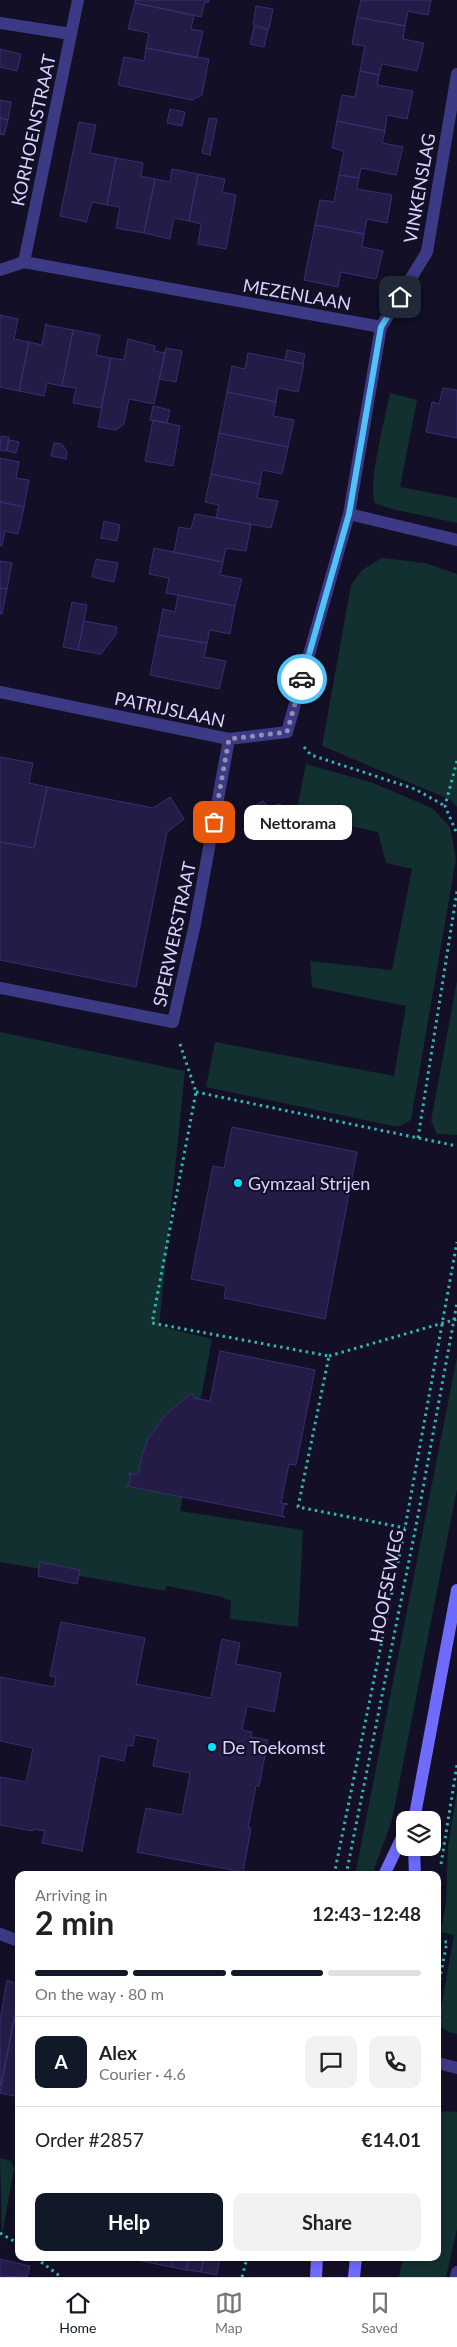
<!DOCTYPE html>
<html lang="en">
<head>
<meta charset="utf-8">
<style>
  body { margin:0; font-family:Lato,sans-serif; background:#f2f2f2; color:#222; height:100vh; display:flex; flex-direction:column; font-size:19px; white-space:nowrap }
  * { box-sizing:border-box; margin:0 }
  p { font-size:16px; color:#767676 }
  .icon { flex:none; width:28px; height:28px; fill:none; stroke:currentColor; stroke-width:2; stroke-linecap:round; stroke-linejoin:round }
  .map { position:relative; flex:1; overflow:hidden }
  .sheet { position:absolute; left:15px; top:1871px; width:426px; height:390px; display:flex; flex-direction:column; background:#fff; border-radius:10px; box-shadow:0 2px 8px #0003 }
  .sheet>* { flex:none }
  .tools { position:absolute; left:396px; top:1811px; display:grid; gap:10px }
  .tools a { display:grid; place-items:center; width:45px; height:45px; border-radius:10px; background:#fff; box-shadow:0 2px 8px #0003; font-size:25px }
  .pin { position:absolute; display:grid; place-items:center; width:42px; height:42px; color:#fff; margin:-21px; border-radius:10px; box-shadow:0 2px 8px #0006 }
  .courier { position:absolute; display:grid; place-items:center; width:50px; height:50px; margin:-25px; border:4px solid #4fc3f7; border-radius:50%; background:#fff; color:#222; box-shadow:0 1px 6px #0007 }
  .bubble { position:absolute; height:35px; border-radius:10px; background:#fff; box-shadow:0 2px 8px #0003; font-size:16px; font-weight:700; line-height:35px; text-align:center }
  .summary em { font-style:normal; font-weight:700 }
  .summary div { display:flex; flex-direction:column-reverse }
  .summary { display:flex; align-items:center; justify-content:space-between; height:85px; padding:0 20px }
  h1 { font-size:32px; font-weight:700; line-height:38px }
  .bar { display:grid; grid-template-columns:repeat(4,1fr); gap:8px 5px; align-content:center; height:60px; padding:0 20px }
  .bar i { height:6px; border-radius:4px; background:#e0e0e0 }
  .bar .active { background:#111827 }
  .bar p { grid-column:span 4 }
  .line { display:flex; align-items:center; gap:12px; padding:0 20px; border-top:1px solid #e0e0e0 }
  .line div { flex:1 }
  .round { display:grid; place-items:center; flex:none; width:52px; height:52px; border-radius:10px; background:#f2f2f2 }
  .cta { display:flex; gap:10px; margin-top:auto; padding:10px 20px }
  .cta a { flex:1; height:58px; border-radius:10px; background:#111827; color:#fff; font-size:20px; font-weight:700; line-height:58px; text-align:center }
  .cta a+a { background:#f2f2f2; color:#222 }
  .tabs { display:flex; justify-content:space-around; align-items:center; height:70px; border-top:1px solid #e0e0e0; background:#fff; font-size:14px; color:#767676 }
  .tabs a { display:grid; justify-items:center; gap:2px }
  .tabs .active { color:#111827 }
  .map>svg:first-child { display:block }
  .green { fill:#12302f }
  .building { fill:#241b47; stroke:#3b2d73 }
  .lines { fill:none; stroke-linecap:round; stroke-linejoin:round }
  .path { stroke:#2fb8b0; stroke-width:3; stroke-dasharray:2.5 4; stroke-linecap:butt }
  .street { stroke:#3d3a85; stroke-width:12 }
  .secondary { stroke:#6f6bff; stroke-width:12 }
  .done { stroke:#948fb3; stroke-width:5; stroke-dasharray:0 9 }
  .route { stroke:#4fc3f7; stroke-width:6 }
  .poi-dot { fill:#00e5ff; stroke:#130f26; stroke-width:2 }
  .labels { text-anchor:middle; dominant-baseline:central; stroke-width:4; stroke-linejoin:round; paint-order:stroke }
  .street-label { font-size:18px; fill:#d9d4ff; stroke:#130f26 }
  .poi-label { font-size:18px; fill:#d9d4ff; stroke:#130f26; text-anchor:start }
</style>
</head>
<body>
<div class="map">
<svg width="457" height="2277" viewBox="0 0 457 2277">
  <rect width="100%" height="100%" fill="#130f26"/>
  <!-- green -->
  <path class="green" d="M390 393 417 400 400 487 457 498V523L392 509 375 503C367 486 386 415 390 393Z
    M382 558 425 563 457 574V807L451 800 322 746 351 585 362 570Z
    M306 764 373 783 432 808 450 827 456 859 411 1120 398 1127 206 1087 215 1042 394 1076 406 1006 312 987 310 961 392 970 412 869 386 863 378 832 296 814Z
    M457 981V1135L437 1134 431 1121Z
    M0 1032 185 1071 159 1326 212 1339 180 1511 303 1530 298 1627 230 1619 231 1601 222 1597 167 1586 165 1591 0 1562Z
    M457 1357V1489L392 1820 372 1875H355Z
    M457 1791V2034C446 2031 440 2030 439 2018L454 1935 441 1932 446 1903 448 1846Z
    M446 2111 457 2112V2229L446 2277H399L403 2258H438V2116L441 2112Z
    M0 2158 11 2161 14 2169 2 2235Z"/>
  <!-- building -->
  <path class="building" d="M135 0H209L208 3 205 2 201 17 135 3Z
    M361 0H431L428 15 408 11 405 26 357 17Z
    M135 3 194 15 191 29 203 31 197 58 146 48 149 33 128 29Z
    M256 6 273 9 269 29 253 25Z
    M357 17 405 26 403 39 424 43 417 71 382 64 379 75 360 71 365 46 352 44Z
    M254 27 268 30 264 47 250 44Z
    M146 48 209 59 202 95 192 100 118 85 124 57 144 61Z
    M0 49 21 54 17 71 0 67Z
    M360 71 379 75 377 85 413 91 407 119 387 115 385 131 337 121 342 95 355 97Z
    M0 100 11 102 8 120 0 118Z
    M170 109 185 112 182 126 167 123Z
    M0 118 8 120 4 135 0 134Z
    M209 118 217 119 210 155 202 153Z
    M337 121 385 131 382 143 403 147 396 175 361 168 359 178 339 175 344 151 332 148Z
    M79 122 96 125 90 153 116 158 107 205 92 202 86 223 87 222 60 216Z
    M116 158 143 163 141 176 155 179 144 233 116 228 120 207 107 205Z
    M172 169 198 174 189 221 174 218 170 239 144 233 155 179 170 182Z
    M198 174 225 179 222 192 236 195 226 249 198 244 201 224 189 221Z
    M339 175 359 178 357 189 392 195 387 223 367 219 364 234 315 225 320 200 334 202Z
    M315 225 364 234 362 247 383 251 376 279 341 272 338 287 304 280Z
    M0 315 18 319 14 339 29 342 19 391 0 387Z
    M46 323 47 325 73 330 62 386 47 383 44 396 19 391 29 342 42 345Z
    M73 330 100 335 96 355 111 358 101 408 73 403 76 388 62 386Z
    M128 339 155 346 154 351 165 353 154 404 129 399 124 424 116 430 98 427 111 358 124 360Z
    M166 348 182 351 176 382 159 379Z
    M287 350 305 354 303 364 285 360Z
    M248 353 304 364 298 392 278 388 276 402 227 392 232 366 245 369Z
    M443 388 457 390V438L426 432 432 402 439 404Z
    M227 392 276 402 273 416 294 420 288 447 219 433Z
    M153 406 170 410 167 423 150 420Z
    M153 420 180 426 173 466 145 461Z
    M219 433 288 447 282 474 262 470 260 484 211 474Z
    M1 436 9 437 6 451 0 450Z
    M9 440 19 442 16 453 7 451Z
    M54 443 62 444 67 452 66 459 51 456Z
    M0 458 19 462 16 478 29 480 24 507 0 502Z
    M211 474 260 484 257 498 278 501 271 528 216 518 219 505 205 502Z
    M0 502 24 507 18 534 5 531 2 546 0 545Z
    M195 514 251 524 246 551 226 548 223 562 174 552 179 527 191 529Z
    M104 521 120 525 117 541 101 538Z
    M154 548 223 562 220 575 242 579 235 606 166 593 169 578 149 574Z
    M96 559 118 563 114 582 92 577Z
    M0 561 12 563 7 589 0 588Z
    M0 588 7 589 2 614H0Z
    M178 595 235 606 230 634 210 630 207 643 158 635 163 609 175 612Z
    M72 602 87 605 78 650 63 647Z
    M84 621 117 627 116 634 101 654 78 650Z
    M158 635 207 643 204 657 226 661 219 689 150 675Z
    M0 757 33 763 29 783 47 787 34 848 0 842Z
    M47 787 153 808 170 797 184 819 167 832 136 987 0 960V842L34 848Z
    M263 801 269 807 280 804 289 812 286 822 273 828 270 826 267 830 254 815 256 805Z
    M232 1127 357 1152 325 1319 224 1298 226 1286 191 1279 213 1166 224 1168Z
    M220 1351 315 1370 296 1465 289 1464 281 1503 288 1504 284 1505 282 1515 285 1517 126 1486 129 1485 131 1475 128 1473 138 1475 142 1455 148 1439 167 1413 192 1393 194 1398 210 1401Z
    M40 1562 80 1570 77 1584 38 1576Z
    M61 1622 145 1638 136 1684 211 1698 222 1639 240 1643 236 1664 281 1673 274 1712 247 1706 242 1730 252 1732 251 1737 268 1740 259 1786H256L248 1828H251L243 1872 137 1852 146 1808 182 1815 190 1773 153 1766 158 1739 135 1735 133 1746 127 1745 124 1761 100 1756 82 1851 42 1843 45 1831 33 1829V1831L0 1825V1777L26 1782 33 1748 0 1741V1677L54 1687 56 1677 50 1676Z
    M7 1980 19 1985V1994L0 2087V2020Z
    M19 1994V2097L0 2093Z
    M142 2258H158L156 2264 142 2261Z
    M158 2258H173L172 2267 156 2264Z
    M173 2258H189L186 2270 172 2267Z
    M189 2258H204L201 2272 186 2270Z
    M204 2258H220L217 2275 201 2272Z
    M0 2259 30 2266 27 2277 0 2276Z"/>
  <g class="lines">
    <!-- path -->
    <path class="path" d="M304 747 311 755 415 789 445 806
      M457 761 445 806 457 834
      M180 1044 196 1092 152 1323 329 1356 298 1507 405 1528
      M196 1092 457 1146
      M418 1138 457 891
      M329 1356 457 1319
      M441 1864 457 1765
      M334 1875 405 1528 457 1242
      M346 1875 417 1521 457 1303
      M438 1911 440 1880
      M438 1941 447 1942 438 1988
      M0 2233 19 2244
      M36 2258 61 2277
      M242 2277 247 2258"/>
    <!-- street -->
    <path class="street" d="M0 23 71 34
      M24 262 78 0
      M0 270 24 262 381 327 349 514 457 540
      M381 327 427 252 457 74
      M0 692 229 739 287 732 349 514
      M0 988 173 1022 195 924 229 739
      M0 1934 19 1941
      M438 2063 457 2068
      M456 2277 457 2272"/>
    <!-- secondary -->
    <path class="secondary" d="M414 1820 457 1590
      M414 1848 415 1875
      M384 1875 405 1831
      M316 2277 317 2258
      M354 2277 356 2258"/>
  </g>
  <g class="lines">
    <!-- done -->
    <path class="done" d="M214 822 229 739 287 732 302 679"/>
    <!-- route -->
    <path class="route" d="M302 679 349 514 381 327 400 297"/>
  </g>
  <!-- markers -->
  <g class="poi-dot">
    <circle cx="238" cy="1183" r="5"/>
    <circle cx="212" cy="1747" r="5"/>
  </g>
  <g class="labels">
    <!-- street labels -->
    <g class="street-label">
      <text transform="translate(33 130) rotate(-78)">KORHOENSTRAAT</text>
      <text transform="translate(419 188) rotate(-80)">VINKENSLAG</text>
      <text transform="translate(297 294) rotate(10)">MEZENLAAN</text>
      <text transform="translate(170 709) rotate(12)">PATRIJSLAAN</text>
      <text transform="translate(174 934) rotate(-78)">SPERWERSTRAAT</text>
      <text transform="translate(386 1586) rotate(-79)">HOOFSEWEG</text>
    </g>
    <!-- poi labels -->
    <g class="poi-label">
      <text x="248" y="1183">Gymzaal Strijen</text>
      <text x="222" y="1747">De Toekomst</text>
    </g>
  </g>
</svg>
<div class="tools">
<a><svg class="icon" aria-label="layers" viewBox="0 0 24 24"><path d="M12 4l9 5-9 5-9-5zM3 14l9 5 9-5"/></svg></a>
</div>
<div class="pin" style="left:214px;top:822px;background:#ea580c"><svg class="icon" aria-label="bag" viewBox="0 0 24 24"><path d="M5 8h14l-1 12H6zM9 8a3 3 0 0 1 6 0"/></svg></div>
<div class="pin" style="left:400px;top:297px;background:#1f2937"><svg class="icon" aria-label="home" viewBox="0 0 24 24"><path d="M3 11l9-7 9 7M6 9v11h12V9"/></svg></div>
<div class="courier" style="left:302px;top:679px"><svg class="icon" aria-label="car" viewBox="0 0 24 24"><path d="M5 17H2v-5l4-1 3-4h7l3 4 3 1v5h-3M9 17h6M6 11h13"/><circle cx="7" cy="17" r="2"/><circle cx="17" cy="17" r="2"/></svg></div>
<div class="bubble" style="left:244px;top:805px;width:108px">Nettorama</div>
<section class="sheet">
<div class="summary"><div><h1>2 min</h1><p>Arriving in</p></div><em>12:43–12:48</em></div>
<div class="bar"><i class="active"></i><i class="active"></i><i class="active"></i><i></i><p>On the way · 80 m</p></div>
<div class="line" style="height:90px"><b class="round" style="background:#111827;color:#fff">A</b><div><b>Alex</b><p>Courier · 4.6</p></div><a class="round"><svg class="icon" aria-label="chat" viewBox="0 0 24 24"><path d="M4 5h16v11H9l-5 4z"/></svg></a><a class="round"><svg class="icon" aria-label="phone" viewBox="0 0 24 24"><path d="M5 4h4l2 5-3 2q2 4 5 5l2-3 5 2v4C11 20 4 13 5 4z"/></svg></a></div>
<div class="line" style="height:65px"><div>Order #2857</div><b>€14.01</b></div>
<div class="cta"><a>Help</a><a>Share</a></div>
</section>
</div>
<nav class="tabs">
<a class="active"><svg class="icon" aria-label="home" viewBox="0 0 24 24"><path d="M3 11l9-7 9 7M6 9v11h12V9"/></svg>Home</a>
<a><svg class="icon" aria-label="map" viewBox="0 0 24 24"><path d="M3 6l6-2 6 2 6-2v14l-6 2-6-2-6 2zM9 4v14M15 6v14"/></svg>Map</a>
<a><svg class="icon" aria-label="saved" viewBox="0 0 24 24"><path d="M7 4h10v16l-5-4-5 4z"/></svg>Saved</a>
</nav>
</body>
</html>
